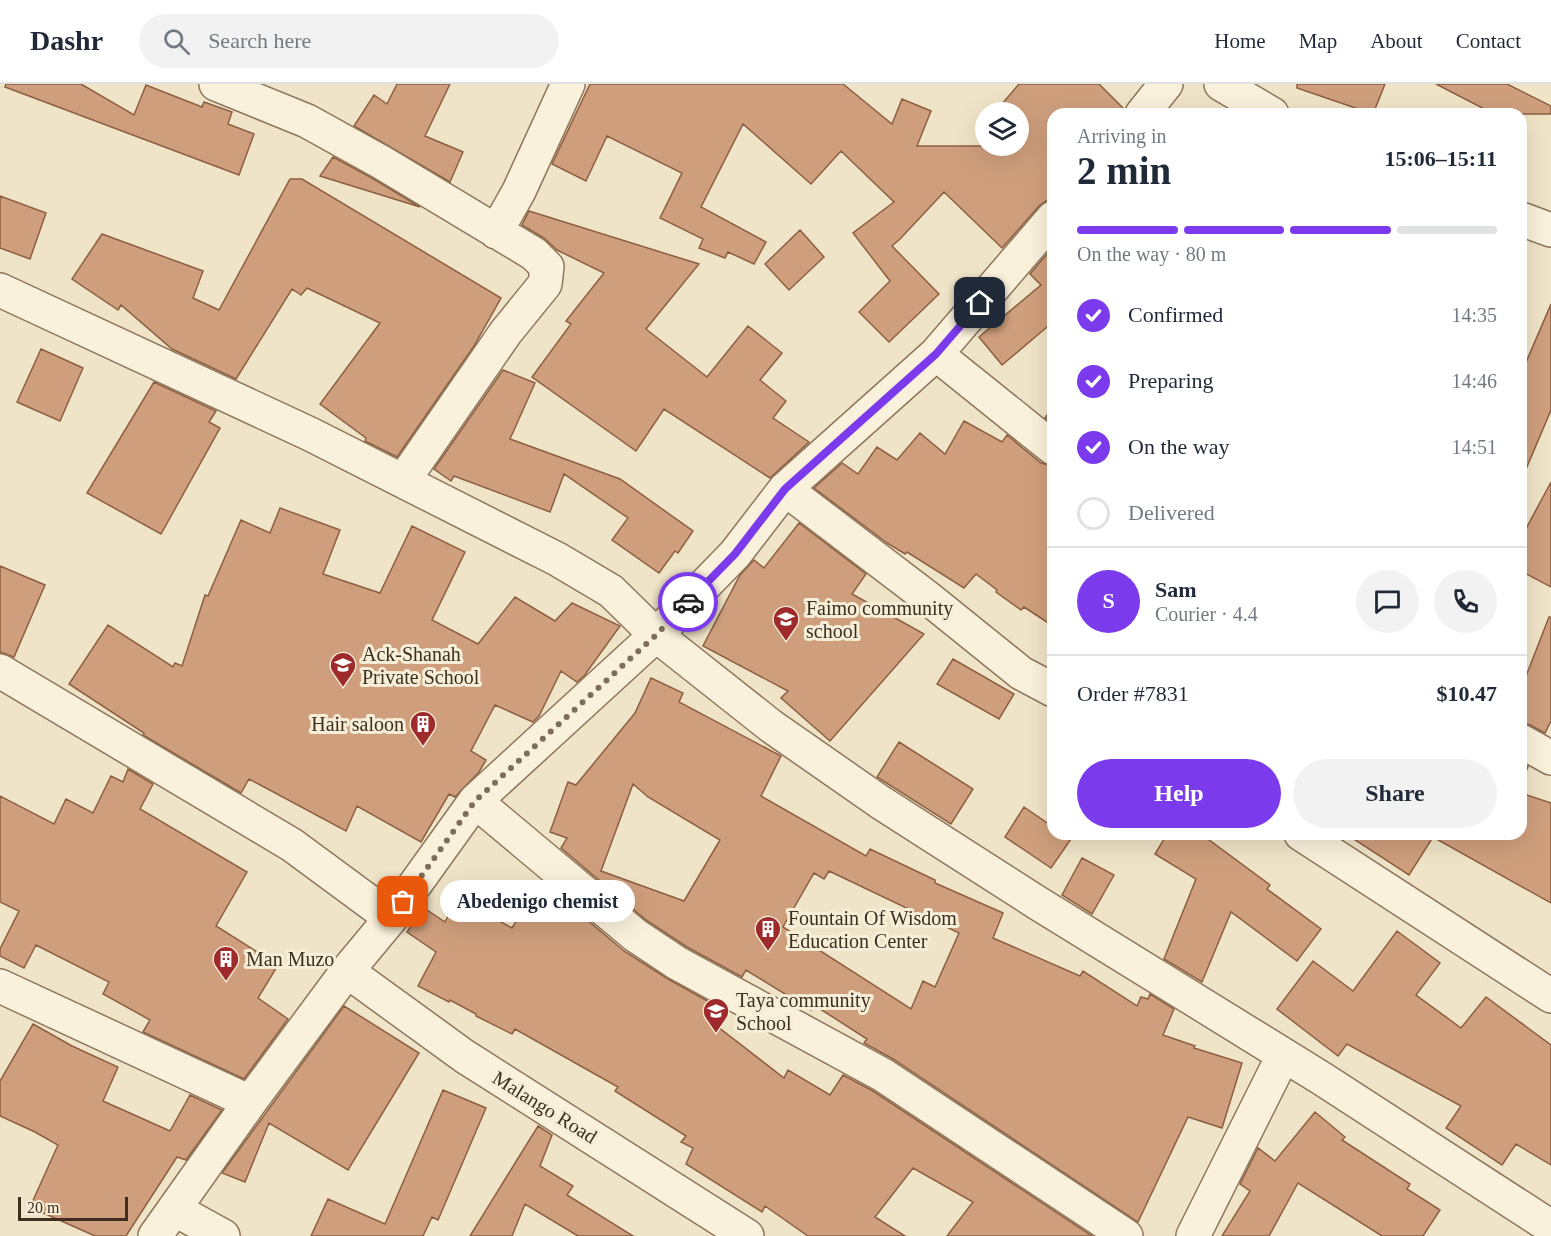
<!DOCTYPE html>
<html lang="en">
<head>
<meta charset="utf-8">
<style>
  body { margin:0; font-family:Georgia,serif; background:#f2f2f3; color:#1f2937; height:100vh; display:flex; flex-direction:column; font-size:22px; white-space:nowrap }
  * { box-sizing:border-box; margin:0 }
  p { font-size:20px; color:#747a83 }
  .icon { flex:none; width:33px; height:33px; fill:none; stroke:currentColor; stroke-width:2; stroke-linecap:round; stroke-linejoin:round }
  .map { position:relative; flex:1; overflow:hidden }
  .panel { position:absolute; left:1047px; top:24px; width:480px; height:732px; display:flex; flex-direction:column; background:#fff; border-radius:18px; box-shadow:0 6px 24px #0002 }
  .panel>* { flex:none }
  .fabs { position:absolute; left:975px; top:18px; display:grid; gap:12px }
  .fabs a { display:grid; place-items:center; width:54px; height:54px; border-radius:50%; background:#fff; box-shadow:0 6px 24px #0002; font-size:30px }
  .scale { position:absolute; left:18px; bottom:15px; width:110px; box-sizing:border-box; padding-left:6px; border:3px solid #3d2e20; border-top:0; font-size:16px; line-height:21px; white-space:nowrap; color:#3d2e20; -webkit-text-stroke:4px #f7eed8; paint-order:stroke }
  .pin { position:absolute; display:grid; place-items:center; width:51px; height:51px; color:#fff; margin:-26px; border-radius:12px; box-shadow:0 3px 9px #0006 }
  .courier { position:absolute; display:grid; place-items:center; width:60px; height:60px; margin:-30px; border:4px solid #7c3aed; border-radius:50%; background:#fff; color:#222; box-shadow:0 2px 8px #0007 }
  .bubble { position:absolute; height:42px; border-radius:21px; background:#fff; box-shadow:0 6px 24px #0002; font-size:20px; font-weight:600; line-height:42px; text-align:center }
  .summary em { font-style:normal; font-weight:600 }
  .summary div { display:flex; flex-direction:column-reverse }
  .summary { display:flex; align-items:center; justify-content:space-between; height:102px; padding:0 30px }
  h1 { font-size:39px; font-weight:600; line-height:45px }
  .bar { display:grid; grid-template-columns:repeat(4,1fr); gap:9px 6px; align-content:center; height:72px; padding:0 30px }
  .bar i { height:8px; border-radius:4px; background:#e0e1e3 }
  .bar .current { background:#7c3aed }
  .bar p { grid-column:span 4 }
  .line { display:flex; align-items:center; gap:15px; padding:0 30px; border-top:2px solid #e0e1e3 }
  .line div { flex:1 }
  .round { display:grid; place-items:center; flex:none; width:63px; height:63px; border-radius:32px; background:#f2f2f3 }
  ol { padding:0 30px; list-style:none }
  li { display:flex; align-items:center; gap:18px; height:66px }
  li p { margin-inline-start:auto }
  li .icon { padding:6px; border-radius:50%; background:#7c3aed; color:#fff; stroke-width:4 }
  li:last-child { color:#747a83 }
  li i { width:33px; height:33px; border:3px solid #e0e1e3; border-radius:50% }
  .primary-button { display:flex; gap:12px; margin-top:auto; padding:12px 30px }
  .primary-button a { flex:1; height:69px; border-radius:36px; background:#7c3aed; color:#fff; font-size:24px; font-weight:600; line-height:69px; text-align:center }
  .primary-button a+a { background:#f2f2f3; color:#1f2937 }
  header { display:flex; align-items:center; gap:36px; box-sizing:border-box; height:84px; padding:0 30px; background:#fff; border-bottom:2px solid #e0e1e3 }
  header strong { font-size:28px }
  nav { display:flex; gap:33px; margin-inline-start:auto; font-size:21px }
  .search { width:420px; height:54px; background:#f2f2f3; display:flex; align-items:center; gap:15px; box-sizing:border-box; padding:0 21px; border-radius:33px; color:#747a83; font-size:22px }
  .map>svg:first-child { display:block }
  .building { fill:#cf9f7d; stroke:#8d5f41; stroke-width:1.5; fill-rule:evenodd }
  .lines { fill:none; stroke-linecap:round; stroke-linejoin:round }
  .minor-casing { stroke:#8d765c; stroke-width:36 }
  .minor { stroke:#faf1dc; stroke-width:33 }
  .done { stroke:#7c6e5b; stroke-width:6; stroke-dasharray:0 10.8 }
  .route { stroke:#7c3aed; stroke-width:8 }
  .labels { text-anchor:middle; dominant-baseline:central; stroke-width:6; stroke-linejoin:round; paint-order:stroke }
  .poi-label { font-size:20px; fill:#3d2e20; stroke:#f7eed8; text-anchor:start }
  .street-label { font-size:20px; fill:#3d2e20; stroke:#f7eed8 }
</style>
</head>
<body>
<header>
<strong>Dashr</strong>
<div class="search"><svg class="icon" aria-label="search" viewBox="0 0 24 24"><circle cx="10" cy="10" r="6"/><path d="M15 15l6 6"/></svg>Search here</div>
<nav><a>Home</a><a>Map</a><a>About</a><a>Contact</a></nav>
</header>
<div class="map">
<svg width="1551" height="1152" viewBox="0 0 1551 1152">
  <rect width="100%" height="100%" fill="#f0e4c8"/>
  <!-- building -->
  <path class="building" d="M6 0H81L134 31 146 1 202 23 204 18 232 28 228 40 254 50 239 91 5 3Z
    M397 0H450L425 52 463 68 450 98 354 42 374 11 387 20Z
    M590 0H843L892 40 902 15 931 27 917 62H981L986 55V62H1018V28H1002L1005 23 1002 20 1019 0H1099L1124 25V30H1053V116L1046 117 1039 122 1002 164 944 108 900 155 892 162 939 210 889 258 859 228 890 197 853 149 894 118 841 67 811 100 743 40 701 123 766 158 754 180 728 168 725 174 699 164 703 155 660 134 682 89 607 52 586 97 552 80Z
    M1297 0H1385L1373 30 1297 4Z
    M1436 0H1507L1551 22V30H1494Z
    M333 73 372 94 420 123 320 92Z
    M290 95H302L501 214 474 262 397 373 365 357 366 354 320 320 380 239 307 204 301 211 292 205 236 295 172 265 121 221 118 226 72 195 102 150 203 187 193 214 219 226Z
    M0 112 46 129 30 175 0 164Z
    M529 127 699 180 646 245 707 293 748 242 782 269 760 296 786 317 773 334 809 358 770 394 664 325 636 367 532 293 571 240 566 237 604 189 557 166 544 154 522 141Z
    M800 146 824 173 789 206 765 180Z
    M1053 163V238L1002 281 979 253 1041 201 1030 190Z
    M1551 220V326L1521 397V290Z
    M41 265 83 284 60 337 17 318Z
    M503 286 535 299 510 355 620 395 693 447 678 469 675 467 659 489 612 456 628 434 564 390 550 428 454 392 451 397 434 385Z
    M154 298 216 327 209 338 220 344 161 450 87 409Z
    M1053 322V340L1045 334Z
    M964 337 1002 358 1007 351 1041 379 1053 382V542L1024 523 1021 526 996 508 997 506 976 490 964 504 907 468 905 470 887 459 814 404 842 379 858 390 877 363 897 376 920 349 945 370Z
    M1551 398V503L1521 487V454Z
    M280 424 340 446 323 490 380 509 412 442 465 468 432 536 478 560 515 513 555 537 572 519 620 542 584 592 577 598 561 587 539 632 533 638 495 621 471 667 486 676 479 688 455 713 449 710 421 758 357 722 346 747 249 695 241 709 143 651 144 649 69 600 108 541 173 583 175 579 182 582 205 511 208 512 241 436 270 449Z
    M799 439 866 490 852 510 924 550 830 657 781 614 788 607 703 562 740 491 754 476 764 484Z
    M0 482 45 501 14 573 0 568Z
    M1549 533H1551V637L1545 649 1530 641 1521 638V605Z
    M953 575 1014 610 999 635 937 600Z
    M651 594 683 609 679 618 781 672 761 712 866 772 870 765 935 796V799L1003 829 993 854 1080 892 1083 887 1137 922 1141 913 1148 915 1150 910 1174 925 1163 951 1195 962 1194 964 1242 979 1222 1044 1188 1033 1138 1138 893 975 864 959 867 955 814 921 811 926 746 886 742 893 687 863 646 836 561 764 567 754 550 748 568 698 576 701 635 629ZM633 700 648 713 720 756 684 817 601 787ZM829 787 959 849 935 903 923 897 911 925 783 843 814 789 824 795Z
    M899 658 973 705 951 740 877 693Z
    M1521 679 1528 683 1521 698Z
    M128 685 153 700 140 725 247 788 216 842 278 881 258 914 288 935 244 995 143 948 150 936 103 910 109 898 36 861 24 884 0 872V865L19 827 0 818V712L54 740 66 715 93 729 111 692 123 698Z
    M1521 709 1551 719V819L1433 753 1409 791 1346 750H1521Z
    M1024 723 1053 743V750H1064L1071 755 1051 784 1005 753Z
    M1167 750H1201L1270 801 1267 805 1321 845 1297 877 1231 828 1202 898 1164 875 1196 795 1155 770Z
    M1082 774 1114 791 1092 830 1062 811Z
    M541 797 624 867 668 895 722 925 713 939 784 994 788 986 830 1011 843 991 873 1007 1092 1152H947L973 1118 913 1084 875 1133 905 1152H808L765 1122 762 1128 686 1080 693 1064 681 1058 686 1052 615 1007 618 1003 515 945 512 950 476 932V930L450 916 449 918 418 902 436 868 407 848 424 824 445 838 457 814 512 844Z
    M1397 847 1440 879 1416 911 1461 944 1486 913 1551 961V1081L1516 1060 1502 1081 1446 1044 1461 1022 1347 960 1338 972 1277 925 1313 877 1353 907Z
    M344 922 419 969 348 1086 269 1039 245 1098 222 1089Z
    M33 940 72 962 118 983 103 1017 170 1047 190 1011 222 1026 186 1076 177 1073 126 1152H95L30 1123 58 1061 35 1048 0 1032V997Z
    M443 1006 486 1024 438 1136 432 1133 423 1152H311L328 1115 385 1140Z
    M1315 1028 1345 1053 1342 1056 1410 1100 1407 1105 1440 1126 1423 1152H1382L1298 1099 1269 1152H1222L1250 1107 1240 1100 1258 1064 1275 1077Z
    M538 1042 552 1051 540 1082 573 1102 567 1111 633 1152H578L525 1120 512 1152H470Z"/>
  <g class="lines">
    <!-- minor casing -->
    <g class="minor-casing">
      <path id="minor" d="M216 0 307 37 381 78 534 170 547 183 545 200 506 248 403 397
        M1221 0 1272 30
        M1142 30 1166 0
        M1521 135 1551 146
        M496 148 519 107 568 0
        M0 206 310 350 557 475 611 507 656 551 771 642 880 718 1036 818 1321 994 1551 1143
        M936 270 1053 364
        M785 405 928 514 1021 589 1053 606
        M0 587 292 761 391 834
        M1521 657 1551 674
        M475 717 635 851 677 879 883 991 1126 1152
        M1301 750 1551 912
        M347 887 391 834 475 717 656 551 735 470 785 405 936 270 1053 134
        M0 902 250 1018
        M174 1125 223 1152
        M155 1152 250 1018 347 887 464 972 747 1152
        M1193 1152 1283 972"/>
    </g>
    <!-- minor -->
    <use href="#minor" class="minor"/>
  </g>
  <g class="lines">
    <!-- done -->
    <path class="done" d="M403 818 475 717 656 551 688 518"/>
    <!-- route -->
    <path class="route" d="M688 518 735 470 785 405 936 270 980 219"/>
  </g>
  <!-- icons -->
  <defs>
    <g id="school-pin" transform="scale(1.35)"><path d="M0 17L-7.5 6A9.5 9.5 0 1 1 7.5 6Z" fill="#9e2a2b" stroke="#f7eed8"/><path d="M0-5L7-2L0 1L-7-2ZM-4 1L0 2.5L4 1V4Q0 6-4 4Z" fill="#fff"/></g>
    <g id="building-pin" transform="scale(1.35)"><path d="M0 17L-7.5 6A9.5 9.5 0 1 1 7.5 6Z" fill="#9e2a2b" stroke="#f7eed8"/><path d="M-4-6H4V6H1V3H-1V6H-4ZM-2.5-4.3h1.7v1.8h-1.7ZM.8-4.3h1.7v1.8H.8ZM-2.5-1h1.7V.8h-1.7ZM.8-1h1.7V.8H.8Z" fill="#fff"/></g>
  </defs>
  <g fill-rule="evenodd">
    <use href="#school-pin" x="786" y="535"/>
    <use href="#school-pin" x="343" y="581"/>
    <use href="#building-pin" x="423" y="640"/>
    <use href="#building-pin" x="768" y="845"/>
    <use href="#building-pin" x="226" y="875"/>
    <use href="#school-pin" x="716" y="927"/>
  </g>
  <g class="labels">
    <!-- poi labels -->
    <g class="poi-label">
      <text x="806" y="524">Faimo community<tspan x="806" dy="23">school</tspan></text>
      <text x="362" y="570">Ack-Shanah<tspan x="362" dy="23">Private School</tspan></text>
      <text x="404" y="640" text-anchor="end">Hair saloon</text>
      <text x="788" y="834">Fountain Of Wisdom<tspan x="788" dy="23">Education Center</tspan></text>
      <text x="246" y="875">Man Muzo</text>
      <text x="736" y="916">Taya community<tspan x="736" dy="23">School</tspan></text>
    </g>
    <!-- street labels -->
    <g class="street-label">
      <text transform="translate(545 1023) rotate(32)">Malango Road</text>
    </g>
  </g>
</svg>
<div class="fabs">
<a><svg class="icon" aria-label="layers" viewBox="0 0 24 24"><path d="M12 4l9 5-9 5-9-5zM3 14l9 5 9-5"/></svg></a>
</div>
<div class="scale">20 m</div>
<div class="pin" style="left:403px;top:818px;background:#ea580c"><svg class="icon" aria-label="bag" viewBox="0 0 24 24"><path d="M5 8h14l-1 12H6zM9 8a3 3 0 0 1 6 0"/></svg></div>
<div class="pin" style="left:980px;top:219px;background:#1f2937"><svg class="icon" aria-label="home" viewBox="0 0 24 24"><path d="M3 11l9-7 9 7M6 9v11h12V9"/></svg></div>
<div class="courier" style="left:688px;top:518px"><svg class="icon" aria-label="car" viewBox="0 0 24 24"><path d="M5 17H2v-5l4-1 3-4h7l3 4 3 1v5h-3M9 17h6M6 11h13"/><circle cx="7" cy="17" r="2"/><circle cx="17" cy="17" r="2"/></svg></div>
<div class="bubble" style="left:440px;top:796px;width:195px">Abedenigo chemist</div>
<section class="panel">
<div class="summary"><div><h1>2 min</h1><p>Arriving in</p></div><em>15:06–15:11</em></div>
<div class="bar"><i class="current"></i><i class="current"></i><i class="current"></i><i></i><p>On the way · 80 m</p></div>
<ol>
<li><svg class="icon" aria-label="check" viewBox="0 0 24 24"><path d="M5 12l5 5 9-10"/></svg>Confirmed<p>14:35</p></li>
<li><svg class="icon" aria-label="check" viewBox="0 0 24 24"><path d="M5 12l5 5 9-10"/></svg>Preparing<p>14:46</p></li>
<li><svg class="icon" aria-label="check" viewBox="0 0 24 24"><path d="M5 12l5 5 9-10"/></svg>On the way<p>14:51</p></li>
<li><i></i>Delivered</li>
</ol>
<div class="line" style="height:108px"><b class="round" style="background:#7c3aed;color:#fff">S</b><div><b>Sam</b><p>Courier · 4.4</p></div><a class="round"><svg class="icon" aria-label="chat" viewBox="0 0 24 24"><path d="M4 5h16v11H9l-5 4z"/></svg></a><a class="round"><svg class="icon" aria-label="phone" viewBox="0 0 24 24"><path d="M5 4h4l2 5-3 2q2 4 5 5l2-3 5 2v4C11 20 4 13 5 4z"/></svg></a></div>
<div class="line" style="height:78px"><div>Order #7831</div><b>$10.47</b></div>
<div class="primary-button"><a>Help</a><a>Share</a></div>
</section>
</div>
</body>
</html>
